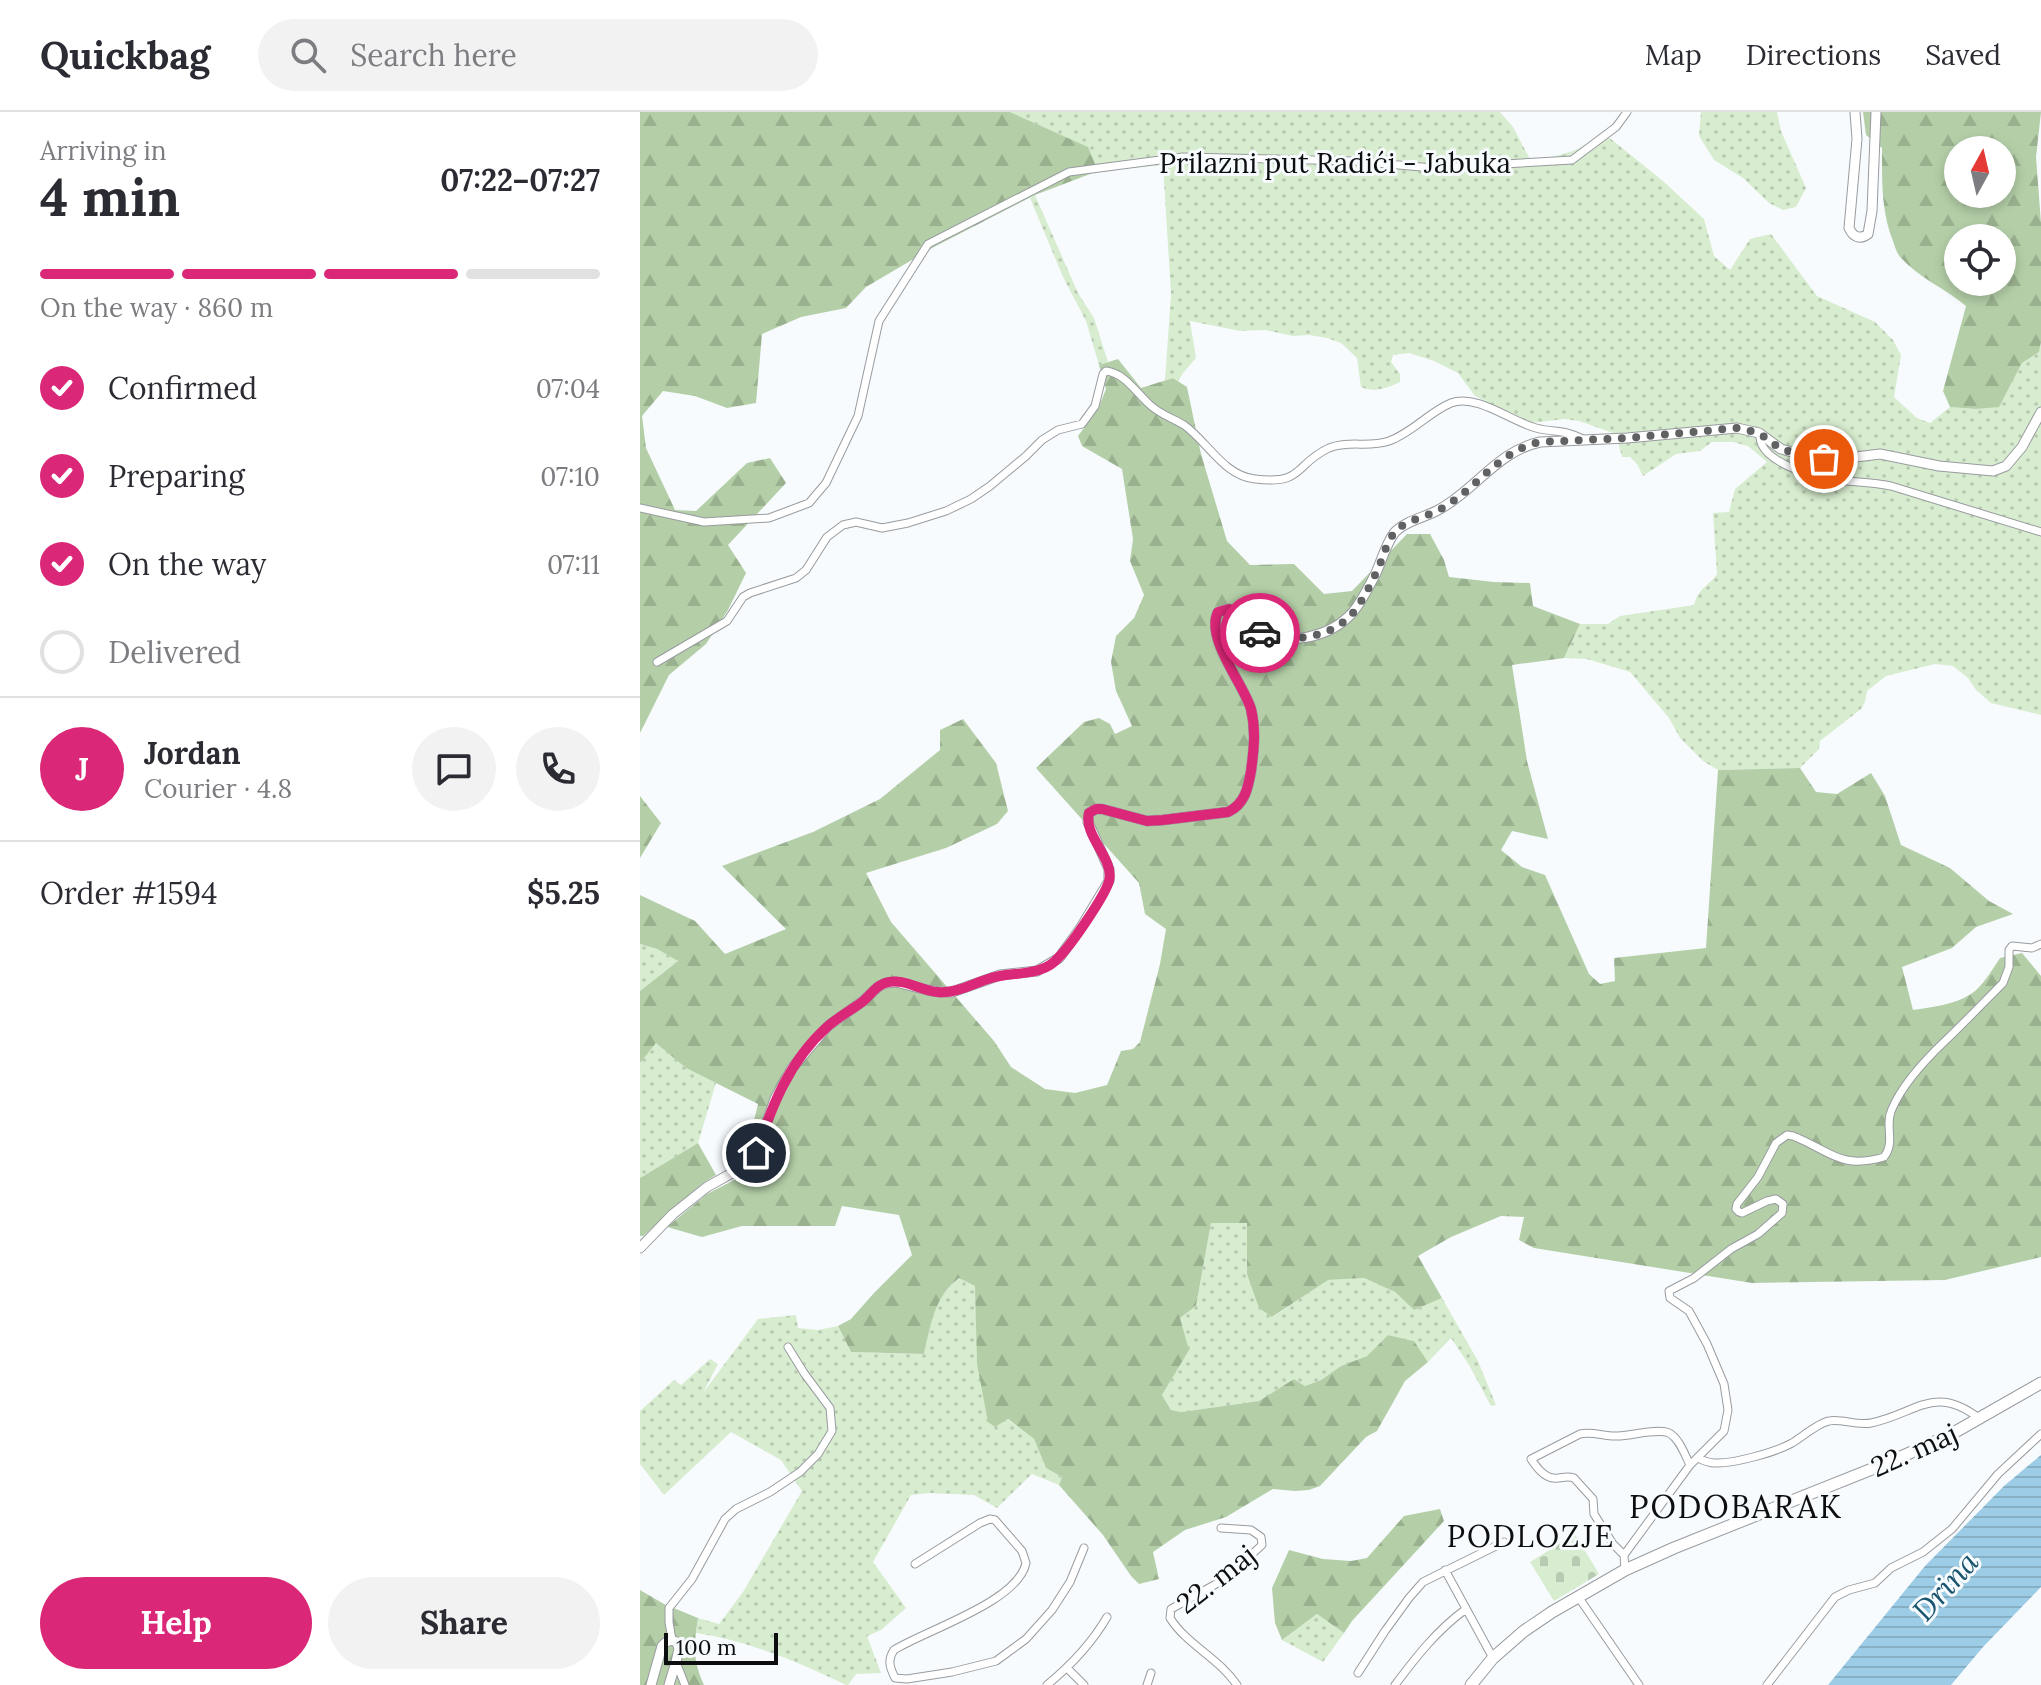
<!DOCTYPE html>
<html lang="en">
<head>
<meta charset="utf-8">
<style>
  body { margin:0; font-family:Lora,serif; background:#f2f2f3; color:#2b2b33; height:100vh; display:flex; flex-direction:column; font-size:30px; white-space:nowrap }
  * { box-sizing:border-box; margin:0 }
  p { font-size:26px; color:#7c7c81 }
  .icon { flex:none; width:44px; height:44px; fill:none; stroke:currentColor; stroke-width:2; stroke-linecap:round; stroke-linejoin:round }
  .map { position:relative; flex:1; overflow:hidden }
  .side { display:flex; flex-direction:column; background:#fff; width:640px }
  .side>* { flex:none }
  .needle { width:52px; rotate:8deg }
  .buttons { position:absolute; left:1304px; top:24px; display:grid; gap:16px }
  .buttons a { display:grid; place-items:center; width:72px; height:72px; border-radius:50%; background:#fff; box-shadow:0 4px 12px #0003; font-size:40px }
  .scale { position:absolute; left:24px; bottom:20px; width:114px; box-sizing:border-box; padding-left:8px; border:4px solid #0d0e0f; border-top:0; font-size:22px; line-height:28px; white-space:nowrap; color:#0d0e0f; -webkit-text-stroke:6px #f7fbfe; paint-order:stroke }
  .pin { position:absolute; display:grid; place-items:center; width:68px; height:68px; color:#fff; margin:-34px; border:4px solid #fff; border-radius:50%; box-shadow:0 2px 8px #0007 }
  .courier { position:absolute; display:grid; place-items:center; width:80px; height:80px; margin:-40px; border:6px solid #db2777; border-radius:50%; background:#fff; color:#222; box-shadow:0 2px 10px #0007 }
  .summary em { font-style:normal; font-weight:800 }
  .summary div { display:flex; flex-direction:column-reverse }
  .summary { display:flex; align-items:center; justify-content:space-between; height:136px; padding:0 40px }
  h1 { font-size:52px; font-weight:800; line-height:60px }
  .bar { display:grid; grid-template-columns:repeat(4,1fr); gap:12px 8px; align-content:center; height:96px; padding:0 40px }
  .bar i { height:10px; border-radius:6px; background:#e1e1e2 }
  .bar .selected { background:#db2777 }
  .bar p { grid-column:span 4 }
  .line { display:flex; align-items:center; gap:20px; padding:0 40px; border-top:2px solid #e1e1e2 }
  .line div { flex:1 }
  .round { display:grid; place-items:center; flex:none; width:84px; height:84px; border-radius:42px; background:#f2f2f3 }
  ol { padding:0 40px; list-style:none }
  li { display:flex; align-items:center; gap:24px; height:88px }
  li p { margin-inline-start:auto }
  li .icon { padding:8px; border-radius:50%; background:#db2777; color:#fff; stroke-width:4 }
  li:last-child { color:#7c7c81 }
  li i { width:44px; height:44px; border:4px solid #e1e1e2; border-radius:50% }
  .action { display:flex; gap:16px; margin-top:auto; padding:16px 40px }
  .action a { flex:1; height:92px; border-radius:48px; background:#db2777; color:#fff; font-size:32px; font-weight:800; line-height:92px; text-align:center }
  .action a+a { background:#f2f2f3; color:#2b2b33 }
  header { display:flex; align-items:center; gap:48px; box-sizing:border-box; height:112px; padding:0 40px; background:#fff; border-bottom:2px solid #e1e1e2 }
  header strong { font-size:38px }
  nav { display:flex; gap:44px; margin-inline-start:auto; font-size:28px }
  .search { width:560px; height:72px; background:#f2f2f3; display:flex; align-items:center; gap:20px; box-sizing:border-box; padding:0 28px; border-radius:44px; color:#7c7c81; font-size:30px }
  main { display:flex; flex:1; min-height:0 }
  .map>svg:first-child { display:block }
  .grass { fill:url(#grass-dots) }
  .forest { fill:url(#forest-firs); fill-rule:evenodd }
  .cemetery { fill:url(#cemetery-stones) }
  .water { fill:url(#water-rules) }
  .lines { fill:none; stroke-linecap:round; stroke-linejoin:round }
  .minor-casing { stroke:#989b9f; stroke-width:9 }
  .secondary-casing { stroke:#989b9f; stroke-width:11 }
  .primary-casing { stroke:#989b9f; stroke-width:13 }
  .minor { stroke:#fff; stroke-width:7 }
  .secondary { stroke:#fff; stroke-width:9 }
  .primary { stroke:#fff; stroke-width:11 }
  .done { stroke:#5f6163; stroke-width:8; stroke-dasharray:0 14.4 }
  .route { stroke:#db2777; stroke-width:10 }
  .labels { text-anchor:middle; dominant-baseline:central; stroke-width:6; stroke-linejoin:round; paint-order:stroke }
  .street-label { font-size:28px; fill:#0d0e0f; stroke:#f7fbfe }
  .neighbourhood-label { font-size:30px; letter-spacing:2px; fill:#0d0e0f; stroke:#f7fbfe }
  .water-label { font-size:30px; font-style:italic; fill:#1a556f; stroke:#f7fbfe }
  .quarter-label { font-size:32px; letter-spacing:2px; fill:#0d0e0f; stroke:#f7fbfe }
</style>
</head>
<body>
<header>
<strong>Quickbag</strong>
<div class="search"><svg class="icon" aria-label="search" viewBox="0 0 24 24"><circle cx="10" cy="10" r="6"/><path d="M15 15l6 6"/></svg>Search here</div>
<nav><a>Map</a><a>Directions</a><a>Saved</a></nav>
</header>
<main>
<section class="side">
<div class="summary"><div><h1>4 min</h1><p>Arriving in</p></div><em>07:22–07:27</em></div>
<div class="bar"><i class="selected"></i><i class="selected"></i><i class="selected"></i><i></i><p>On the way · 860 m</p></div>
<ol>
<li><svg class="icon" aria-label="check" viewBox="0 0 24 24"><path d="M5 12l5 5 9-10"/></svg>Confirmed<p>07:04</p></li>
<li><svg class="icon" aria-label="check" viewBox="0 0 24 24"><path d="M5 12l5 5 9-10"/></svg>Preparing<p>07:10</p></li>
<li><svg class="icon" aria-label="check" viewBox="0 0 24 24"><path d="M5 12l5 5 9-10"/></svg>On the way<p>07:11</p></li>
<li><i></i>Delivered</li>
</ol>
<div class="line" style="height:144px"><b class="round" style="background:#db2777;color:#fff">J</b><div><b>Jordan</b><p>Courier · 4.8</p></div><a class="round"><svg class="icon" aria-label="chat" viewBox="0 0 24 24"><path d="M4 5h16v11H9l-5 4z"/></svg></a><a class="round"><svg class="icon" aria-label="phone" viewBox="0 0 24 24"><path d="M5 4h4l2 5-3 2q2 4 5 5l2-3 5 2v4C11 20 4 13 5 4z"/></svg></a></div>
<div class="line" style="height:104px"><div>Order #1594</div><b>$5.25</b></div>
<div class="action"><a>Help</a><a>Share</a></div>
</section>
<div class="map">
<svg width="1401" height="1573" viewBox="0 0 1401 1573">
  <defs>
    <pattern id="grass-dots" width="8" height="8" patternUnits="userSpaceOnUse" patternTransform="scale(2)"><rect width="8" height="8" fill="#d8edcf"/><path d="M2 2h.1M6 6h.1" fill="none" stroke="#b8cab1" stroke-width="1.8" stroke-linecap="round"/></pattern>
    <pattern id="forest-firs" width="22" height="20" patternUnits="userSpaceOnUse" patternTransform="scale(2)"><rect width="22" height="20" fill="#b4cfa8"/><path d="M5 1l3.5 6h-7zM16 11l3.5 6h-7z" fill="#9ab18f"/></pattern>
    <pattern id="cemetery-stones" width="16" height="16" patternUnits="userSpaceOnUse" patternTransform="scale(2)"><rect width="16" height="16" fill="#d8edcf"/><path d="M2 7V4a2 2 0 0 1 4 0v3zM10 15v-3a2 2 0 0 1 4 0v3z" fill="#b8cab1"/></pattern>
    <pattern id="water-rules" width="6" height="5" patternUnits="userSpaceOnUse" patternTransform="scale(2)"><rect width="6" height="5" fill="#9dcde6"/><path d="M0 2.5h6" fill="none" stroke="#86afc4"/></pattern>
  </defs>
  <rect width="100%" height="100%" fill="#f7fbfe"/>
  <!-- grass -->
  <path class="grass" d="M370 0H860L873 15 892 51 933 39 966 23 1023 69 1064 107 1074 144 1090 158 1110 127 1131 122 1177 184 1235 210 1253 228 1261 243 1254 285 1277 306 1290 311 1310 295 1336 297 1359 294 1382 251 1399 240 1401 230V603L1351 591 1336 578 1328 566 1313 554 1295 552 1246 564 1227 579 1225 590 1221 597 1180 629 1179 637 1160 656 1078 658 1063 649 1040 626 1029 606 990 560 947 547 924 546 940 512H968L980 504 1054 493C1059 475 1068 475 1077 462L1073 401 1089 400 1095 377 1127 350 1108 334 1093 330H1072L1060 339 1036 342 1003 364 997 352 990 345H982L976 322 939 309 924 307 891 311 835 284 818 261 794 249 769 241 753 243 751 250 760 262V270C747 276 735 281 721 275L717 246 701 231 687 226 669 223 653 224 625 218 600 219 550 209 556 246 543 261 538 269 533 266 525 268 531 182 523 53 458 59 447 35Z
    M1061 0H1137L1141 19 1166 76 1156 95 1143 98 1129 91 1103 66 1074 48 1059 24Z
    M395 83 438 181 454 206 468 250 459 253 446 209 423 165 390 86Z
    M0 832 17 837 38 849 0 879Z
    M16 930 46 956 76 971 58 1031 0 1066V951Z
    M571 1111H607V1162L633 1205 687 1168 724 1166 755 1180 774 1198 802 1186 838 1249 856 1293 851 1294 829 1253 811 1226 788 1250 774 1229 748 1223 727 1244 701 1254 681 1268 665 1274 654 1267 619 1289 541 1300 531 1298 522 1283 548 1238 540 1206 556 1194Z
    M319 1166 336 1174 337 1252 355 1314 367 1307 394 1327 406 1356 422 1365 419 1373 392 1362 357 1396 334 1383 289 1381 271 1383 233 1450 266 1496 241 1518 227 1524 241 1561 216 1562 208 1573H206C158 1550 109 1529 56 1521L58 1506 79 1512 103 1480 162 1379 141 1348 91 1320 24 1383 0 1352V1299L34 1268 41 1273 70 1247 78 1252 63 1281 118 1207 156 1203 158 1216 178 1218 198 1214 211 1240 284 1242C291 1213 294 1185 319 1166Z
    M677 1502 704 1521 683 1550 642 1528Z"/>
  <!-- forest -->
  <path class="forest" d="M0 0H370L448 35 458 59 395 83 294 135 226 175 206 196 161 205 122 222 116 291 87 296 55 284 23 279 2 304 6 336 35 398 56 399 107 351 130 346 146 371 88 433 106 461 88 498 66 532 29 563 0 621Z
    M1223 0H1401L1396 45 1401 111V230L1399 240 1382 251 1359 295 1336 297 1310 295 1303 279 1326 194C1306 177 1279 166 1261 146 1257 142 1255 135 1253 129 1241 99 1242 68 1242 36L1226 23ZM1318 38H1362V82H1318ZM1318 126H1362V170H1318Z
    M478 247 501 276 533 266 547 275 561 342 587 429 610 453 654 452 684 482 712 479 767 422H790L804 448 809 465 854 470 890 471 893 494 940 512 924 546 872 553 887 649 908 727 872 719 861 738 882 755 905 763 949 862 960 872 975 869 974 846 1066 836 1078 658 1160 656 1176 680 1197 682 1231 661 1245 684 1261 733 1310 756 1349 789 1373 802 1336 815 1312 836 1262 855 1273 898C1292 895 1314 893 1331 882 1343 874 1352 858 1360 846L1382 841 1401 864V1145L1305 1168 1112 1171 894 1136 879 1128 884 1105 861 1104 811 1125 778 1144 802 1186 774 1198 755 1180 724 1166 688 1168 632 1205 619 1196 607 1162V1111H571L556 1194 540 1206 549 1238 522 1283 531 1298 541 1300 619 1289 654 1267 665 1274 681 1268 701 1254 727 1244 748 1223 774 1229 788 1250 765 1269 737 1319 726 1325 680 1374 669 1378 655 1379 633 1377 586 1405 545 1418 513 1440 519 1467 499 1472 491 1464 463 1423 419 1373 422 1365 406 1356 394 1327 368 1307 355 1315 348 1310 337 1252 335 1174 319 1166C294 1185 291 1213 284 1242L211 1240 198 1214 211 1207 234 1181 272 1143 259 1103 202 1094 195 1114H102L62 1125 27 1115 67 1082 106 1062 105 1046 118 992 46 956 16 931 0 951V879L38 849 17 837 0 832V783L55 809 85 842 146 817 82 754 173 720 240 687 300 638V618L323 607 356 651 368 699 357 712 306 736 226 761 251 810 354 929 371 955 405 977 435 981 467 973 481 939 493 937 500 930 520 852 526 817 505 802 499 771 396 656 444 610 459 606 470 612 475 622 492 614 476 579 471 550 476 524 494 506 504 483 490 449 493 427 482 357 442 334 438 324 458 297 466 277 459 253Z
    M0 684 21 711 0 746Z
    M58 1031 76 1063 63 1071 3 1124H0V1066Z
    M800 1397 804 1409 712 1509 704 1521 677 1502 642 1528 635 1511 632 1476 649 1438 683 1447 711 1449 727 1446 764 1404Z
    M0 1478 24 1492 58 1506C54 1534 52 1546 64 1573H0Z"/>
  <!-- cemetery -->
  <path class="cemetery" d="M935 1422 959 1462 914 1489 890 1450Z"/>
  <!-- water -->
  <path class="water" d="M1401 1343V1475L1343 1535 1311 1573H1188L1285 1454 1364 1374Z"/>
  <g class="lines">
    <!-- minor casing -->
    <g class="minor-casing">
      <path id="minor" d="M1119 321C1120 325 1120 329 1122 333 1131 352 1175 366 1194 368 1214 370 1232 370 1251 374L1401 420
        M0 396 64 410 129 406 169 391 186 371 218 304 239 209 288 132 429 60 543 45 713 49 793 56 932 48 976 15 987 0
        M17 550 87 509 103 485 110 481 156 466 166 458 187 425 203 413 216 410 242 416 268 411 306 399 331 387 350 374 386 344 402 328 418 318 442 312 455 294 463 262 466 259C484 261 495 279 508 291 517 301 532 306 544 313 568 330 584 364 615 367 665 373 654 352 689 336 708 328 729 336 749 329 772 321 789 300 811 291 836 281 872 310 896 316 915 321 924 317 943 327
        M1058 1346C1064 1349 1069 1351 1075 1351 1093 1352 1136 1340 1152 1331 1162 1325 1178 1311 1189 1309 1200 1306 1217 1314 1231 1311 1276 1302 1294 1271 1340 1307
        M581 1416 611 1418 621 1425 622 1433 585 1467 531 1497 530 1506C547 1533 579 1546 597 1573
        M984 1443 973 1432 954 1402 953 1387 934 1366C926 1363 921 1367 913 1366 903 1365 896 1354 891 1347L940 1322C953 1319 965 1325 978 1324 990 1324 1018 1316 1029 1321 1039 1326 1045 1343 1050 1353
        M275 1452 340 1411 350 1407 355 1408 382 1439 386 1451C378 1490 286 1518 254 1538 247 1548 250 1556 255 1566L267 1567 312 1560 356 1549 386 1527 412 1498 430 1470 444 1436
        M805 1458 853 1546
        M985 1458 984 1443 1050 1353 1084 1319 1088 1298 1084 1272 1067 1232 1049 1199 1030 1186 1029 1179 1054 1166 1091 1137 1118 1122 1142 1101 1143 1092 1136 1087 1127 1089 1102 1101 1099 1100 1096 1097 1097 1092 1118 1065 1136 1031 1147 1023 1153 1024C1189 1038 1200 1058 1244 1045 1256 1030 1244 1014 1252 997 1263 971 1285 948 1305 929 1325 910 1344 890 1363 871L1369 855V838L1372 834 1392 836 1401 832
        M939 1486 999 1573
        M32 1528 29 1510V1496L52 1467 85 1407 96 1397 130 1380 160 1360 178 1342 192 1319 190 1296 164 1261 148 1235
        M36 1550 45 1573
        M427 1556 444 1573
        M718 1561 745 1519 769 1486 783 1470 864 1430
        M407 1573C430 1554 452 1531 467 1505
        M507 1573 511 1561
        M755 1573C776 1545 797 1518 826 1497
        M1127 1573 1195 1485 1209 1478 1235 1471 1251 1456 1283 1440 1312 1417 1358 1362 1401 1322"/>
    </g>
    <!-- secondary casing -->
    <g class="secondary-casing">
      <path id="secondary" d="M1215 0 1217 27 1209 116C1213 125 1220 128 1228 122L1232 99 1236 0
        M0 1136 33 1102 67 1075 108 1052 116 1041 135 987 152 956 188 914 223 889 239 874 246 871 256 870 287 878 299 880H312L360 863 397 859 419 846 440 817 469 769V757L448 710 449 701 456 697H462L507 709 523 708 588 700C605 692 608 676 611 659 614 637 616 618 611 597 603 571 565 526 578 500L589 497C599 503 607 514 618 519 648 535 691 525 713 500 722 489 728 476 735 463 741 451 747 428 756 419 767 408 787 405 800 397 836 377 858 339 900 330L987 326 1097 316 1119 321 1141 337 1159 342 1200 347 1240 342 1299 354 1353 359 1366 354 1382 335 1401 300
        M11 1573 22 1534C26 1529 30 1527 37 1530L39 1537 36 1550 29 1573"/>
    </g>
    <!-- primary casing -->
    <g class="primary-casing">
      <path id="primary" d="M831 1573 853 1546 884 1519 912 1500 985 1458 1034 1436 1247 1351 1308 1324 1401 1271"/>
    </g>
    <!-- minor -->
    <use href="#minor" class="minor"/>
    <!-- secondary -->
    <use href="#secondary" class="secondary"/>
    <!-- primary -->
    <use href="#primary" class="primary"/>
  </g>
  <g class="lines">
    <!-- done -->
    <path class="done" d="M620 521C651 531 689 527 712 502 722 490 730 474 737 459 743 447 746 430 755 420 765 408 786 405 799 398 836 378 858 339 900 330L987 326 1097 316 1119 321 1141 337 1159 342 1184 347"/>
    <!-- route -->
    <path class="route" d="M116 1041C132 994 149 949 187 915 198 905 210 899 222 890 230 884 235 874 245 871 263 865 281 879 298 880 316 882 334 871 351 866 367 861 383 863 399 858 406 856 414 851 419 845 431 833 465 784 469 769 475 747 443 724 449 701L456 697H462L507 709 523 708 588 700C605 692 608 676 611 659 614 637 616 618 611 597 603 571 565 526 578 500L589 497 620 521"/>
  </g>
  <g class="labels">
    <!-- street labels -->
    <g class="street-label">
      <text x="695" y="51">Prilazni put Radići - Jabuka</text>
      <text transform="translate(1274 1338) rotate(-24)">22. maj</text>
      <text transform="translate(576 1467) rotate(-38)">22. maj</text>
    </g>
    <!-- neighbourhood labels -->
    <g class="neighbourhood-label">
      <text x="891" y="1424">PODLOZJE</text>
    </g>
    <!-- water labels -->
    <g class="water-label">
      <text transform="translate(1305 1474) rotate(-48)">Drina</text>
    </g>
    <!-- quarter labels -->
    <g class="quarter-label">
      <text x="1096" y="1394">PODOBARAK</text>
    </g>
  </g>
</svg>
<div class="buttons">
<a><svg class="needle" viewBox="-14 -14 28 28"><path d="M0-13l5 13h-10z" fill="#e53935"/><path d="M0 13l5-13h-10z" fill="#7c7c81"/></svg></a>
<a><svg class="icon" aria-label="locate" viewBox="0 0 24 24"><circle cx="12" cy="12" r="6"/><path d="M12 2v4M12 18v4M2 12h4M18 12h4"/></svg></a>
</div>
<div class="scale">100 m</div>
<div class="pin" style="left:1184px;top:347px;background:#ea580c"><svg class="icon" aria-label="bag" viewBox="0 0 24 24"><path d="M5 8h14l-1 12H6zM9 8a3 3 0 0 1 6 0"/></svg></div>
<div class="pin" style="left:116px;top:1041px;background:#1f2937"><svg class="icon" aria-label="home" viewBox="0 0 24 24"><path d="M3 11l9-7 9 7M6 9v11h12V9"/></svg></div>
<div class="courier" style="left:620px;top:521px"><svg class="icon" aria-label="car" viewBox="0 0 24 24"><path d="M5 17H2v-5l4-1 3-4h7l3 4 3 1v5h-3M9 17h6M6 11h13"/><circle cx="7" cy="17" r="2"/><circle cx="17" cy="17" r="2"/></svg></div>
</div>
</main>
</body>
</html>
